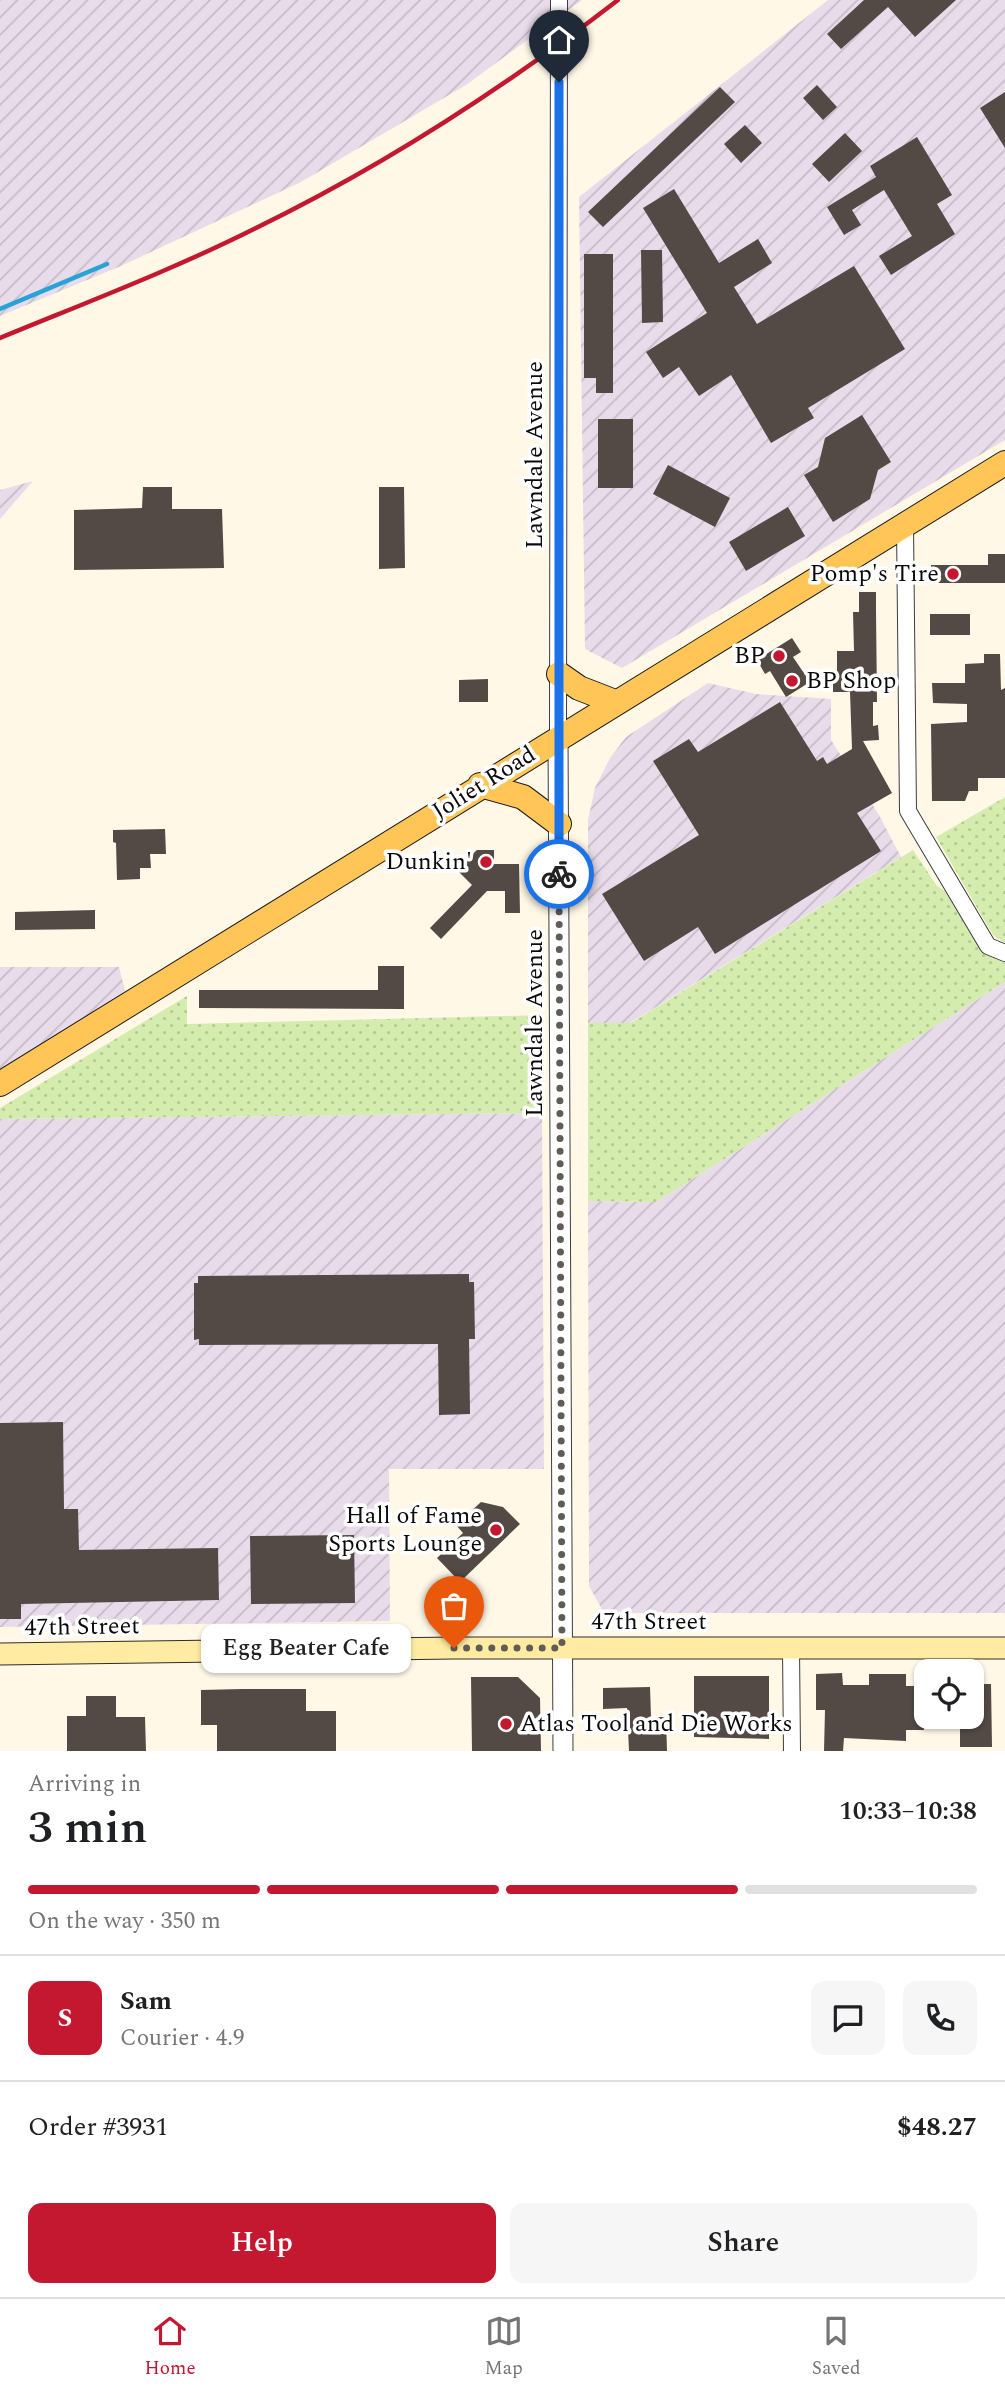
<!DOCTYPE html>
<html lang="en">
<head>
<meta charset="utf-8">
<style>
  body { margin:0; font-family:Spectral,serif; background:#f6f6f6; color:#202124; height:100vh; display:flex; flex-direction:column; font-size:26px; white-space:nowrap }
  * { box-sizing:border-box; margin:0 }
  p { font-size:23px; color:#757577 }
  .icon { flex:none; width:38px; height:38px; fill:none; stroke:currentColor; stroke-width:2; stroke-linecap:round; stroke-linejoin:round }
  .map { position:relative; height:1751px; overflow:hidden }
  .side { display:flex; flex-direction:column; background:#fff; flex:1 }
  .side>* { flex:none }
  .tools { position:absolute; left:914px; top:1659px; display:grid; gap:14px }
  .tools a { display:grid; place-items:center; width:70px; height:70px; border-radius:14px; background:#fff; box-shadow:0 2px 5px #0004; font-size:35px }
  .pin { position:absolute; display:grid; place-items:center; width:60px; height:60px; color:#fff; margin:-72px -30px; border-radius:50% 50% 50% 0; rotate:-45deg; box-shadow:0 0 7px #0007 }
  .pin .icon { rotate:45deg }
  .courier { position:absolute; display:grid; place-items:center; width:70px; height:70px; margin:-35px; border:5px solid #1a73e8; border-radius:50%; background:#fff; color:#222; box-shadow:0 2px 9px #0007 }
  .bubble { position:absolute; height:49px; border-radius:14px; background:#fff; box-shadow:0 2px 5px #0004; font-size:23px; font-weight:600; line-height:49px; text-align:center }
  .summary em { font-style:normal; font-weight:600 }
  .summary div { display:flex; flex-direction:column-reverse }
  .summary { display:flex; align-items:center; justify-content:space-between; height:119px; padding:0 28px }
  h1 { font-size:46px; font-weight:600; line-height:52px }
  .bar { display:grid; grid-template-columns:repeat(4,1fr); gap:10px 7px; align-content:center; height:84px; padding:0 28px }
  .bar i { height:9px; border-radius:5px; background:#e0e0e0 }
  .bar .on { background:#c41831 }
  .bar p { grid-column:span 4 }
  .line { display:flex; align-items:center; gap:18px; padding:0 28px; border-top:2px solid #e0e0e0 }
  .line div { flex:1 }
  .round { display:grid; place-items:center; flex:none; width:74px; height:74px; border-radius:14px; background:#f6f6f6 }
  .cta { display:flex; gap:14px; margin-top:auto; padding:14px 28px }
  .cta a { flex:1; height:80px; border-radius:14px; background:#c41831; color:#fff; font-size:28px; font-weight:600; line-height:80px; text-align:center }
  .cta a+a { background:#f6f6f6; color:#202124 }
  .tab-bar { display:flex; justify-content:space-around; align-items:center; height:98px; border-top:2px solid #e0e0e0; background:#fff; font-size:19px; color:#757577 }
  .tab-bar a { display:grid; justify-items:center; gap:4px }
  .tab-bar .on { color:#c41831 }
  .map>svg:first-child { display:block }
  .industrial { fill:url(#industrial-furrows) }
  .grass { fill:url(#grass-dots) }
  .lines { fill:none; stroke-linecap:round; stroke-linejoin:round }
  .stream { stroke:#28a3d8; stroke-width:4.5 }
  .building { fill:#534a46 }
  .minor-casing { stroke:#3d3d3d; stroke-width:18 }
  .tertiary-casing { stroke:#3d3d3d; stroke-width:21 }
  .secondary-casing { stroke:#2c2c2c; stroke-width:23 }
  .primary-casing { stroke:#1b1b1b; stroke-width:26 }
  .minor { stroke:#fff; stroke-width:16 }
  .tertiary { stroke:#fff; stroke-width:19 }
  .secondary { stroke:#ffeca2; stroke-width:21 }
  .primary { stroke:#ffc657; stroke-width:24 }
  .rail { stroke:#c41831; stroke-width:4.5 }
  .done { stroke:#605d57; stroke-width:7; stroke-dasharray:0 12.6 }
  .route { stroke:#1a73e8; stroke-width:9 }
  .poi-dot { fill:#c41831; stroke:#fff; stroke-width:2.5 }
  .labels { text-anchor:middle; dominant-baseline:central; stroke-width:7; stroke-linejoin:round; paint-order:stroke }
  .street-label { font-size:24px; fill:#0a0a0a; stroke:#fff }
  .poi-label { font-size:24px; fill:#0a0a0a; stroke:#fff; text-anchor:end }
</style>
</head>
<body>
<div class="map">
<svg width="1005" height="1751" viewBox="0 0 1005 1751">
  <defs>
    <pattern id="industrial-furrows" width="10" height="10" patternUnits="userSpaceOnUse" patternTransform="scale(1.75)"><rect width="10" height="10" fill="#e8dcea"/><path d="M-1 1l2-2M0 10L10 0M9 11l2-2" fill="none" stroke="#c6bbc7"/></pattern>
    <pattern id="grass-dots" width="8" height="8" patternUnits="userSpaceOnUse" patternTransform="scale(1.75)"><rect width="8" height="8" fill="#d4ecae"/><path d="M2 2h.1M6 6h.1" fill="none" stroke="#b5c994" stroke-width="1.8" stroke-linecap="round"/></pattern>
  </defs>
  <rect width="100%" height="100%" fill="#fff8e7"/>
  <!-- industrial -->
  <path class="industrial" d="M0 0H582L466 85 301 182 121 266 0 316Z
    M828 0H1005V440L622 668 585 649 579 197Z
    M33 481 0 519V490Z
    M708 683 756 694 831 699V740L879 815 901 857 630 1023H588V820L595 788 610 758 626 737Z
    M0 967H119L127 999 0 1079Z
    M1005 982V1613H604L589 1586 588 1201 656 1202Z
    M542 1113 544 1469H389L390 1621 0 1627V1119Z"/>
  <!-- grass -->
  <path class="grass" d="M1005 797V943L993 935 936 837Z
    M913 850 937 886 945 891 984 953 1005 963V982L656 1202 588 1201V1023H631Z
    M187 996V1024L544 1015 542 1113 0 1119V1108Z"/>
  <g class="lines">
    <!-- stream -->
    <path class="stream" d="M0 309 107 264"/>
  </g>
  <!-- building -->
  <path class="building" d="M864 0H956L915 37 888 7 841 49 827 34Z
    M817 85 837 107 823 120 803 98Z
    M720 87 735 102 603 227 588 212Z
    M1005 92V148L980 108Z
    M745 125 762 143 741 163 724 144Z
    M845 133 862 151 829 182 812 164Z
    M917 137 952 195 937 204 955 234 891 275 879 256 912 236 884 190 852 210 861 225 844 235 827 207 876 177 870 166Z
    M674 189 719 263 758 239 772 263 734 287 757 324 854 266 905 349 808 408 814 418 771 443 731 375 699 396 679 367 663 378 646 352 707 313 643 208Z
    M641 250H662L663 322 642 323Z
    M584 254H613V393H596V378H584Z
    M862 415 891 462 878 470 870 499 833 522 804 475 818 467 825 438Z
    M598 419H633V488H598Z
    M668 465 730 498 715 527 653 494Z
    M143 487H172V509H222L224 568 74 570V510L142 508Z
    M379 487H404L405 568 379 569Z
    M788 507 805 536 746 571 729 542Z
    M988 554H1005V583H931V565H988Z
    M859 592H876V611L877 702H873V726L878 725 879 740 863 741 892 793 857 813 881 851 715 954 698 927 644 961 602 894 699 835 653 761 689 739 698 752 780 702 817 761 823 757 827 764 852 749 850 692H833V675H837V651H854L853 612H859Z
    M930 614H970V635H930Z
    M792 638 801 652 793 657 810 682 786 697 770 671 765 674 757 660Z
    M984 654H1000L1001 690 1005 688V778H978V791H969L965 801H932L931 724 967 722V704L933 703 932 683H965V664L984 663Z
    M488 679V702H459V680Z
    M165 829 166 854H150L151 868H140V879L117 880 116 843 113 842V830Z
    M477 850H494V864H519L520 913H505V891H487L441 939 430 928 472 885 456 869Z
    M95 910V929L15 930V912Z
    M378 966H404V1009L199 1008V990H378Z
    M469 1274V1282H474L475 1339H469L470 1414 439 1415 438 1344 199 1345V1339L194 1340V1283H198V1276Z
    M63 1422 64 1509H78L79 1550 218 1548 219 1600 21 1604V1619H0V1423Z
    M481 1502 503 1507 520 1524 460 1582 437 1558 463 1533 456 1525Z
    M354 1535 355 1603 251 1604 250 1536Z
    M842 1673 843 1685H869V1674H906V1686H923L924 1730H906V1741L844 1738 843 1751H824L825 1710H816V1674Z
    M694 1676H769V1739L694 1737Z
    M471 1677H518L540 1698 541 1751H472Z
    M971 1684H991L992 1747H960V1717H971Z
    M650 1687 651 1717H666L667 1751H629L627 1708 603 1709V1688Z
    M242 1689H306V1711H336V1751H217V1725H201V1690Z
    M86 1696H116V1717H145L146 1751H67V1716H86Z"/>
  <g class="lines">
    <!-- minor casing -->
    <g class="minor-casing">
      <path id="minor" d="M905 525 908 811 988 946 1005 953
        M558 736 559 0
        M791 1648 792 1751"/>
    </g>
    <!-- tertiary casing -->
    <g class="tertiary-casing">
      <path id="tertiary" d="M558 736 563 1751"/>
    </g>
    <!-- secondary casing -->
    <g class="secondary-casing">
      <path id="secondary" d="M0 1654 454 1648H1005"/>
    </g>
    <!-- primary casing -->
    <g class="primary-casing">
      <path id="primary" d="M559 674 579 688 615 702
        M480 785 523 797 559 824
        M0 1084 1005 463"/>
    </g>
    <!-- minor -->
    <use href="#minor" class="minor"/>
    <!-- tertiary -->
    <use href="#tertiary" class="tertiary"/>
    <!-- secondary -->
    <use href="#secondary" class="secondary"/>
    <!-- primary -->
    <use href="#primary" class="primary"/>
    <!-- rail -->
    <path class="rail" d="M0 338C85 303 172 270 254 229 384 166 504 88 618 0"/>
  </g>
  <g class="lines">
    <!-- done -->
    <path class="done" d="M454 1648H562L559 874"/>
    <!-- route -->
    <path class="route" d="M559 82V874"/>
  </g>
  <!-- markers -->
  <g class="poi-dot">
    <circle cx="953" cy="574" r="7"/>
    <circle cx="779" cy="656" r="7"/>
    <circle cx="792" cy="681" r="7"/>
    <circle cx="486" cy="862" r="7"/>
    <circle cx="496" cy="1530" r="7"/>
    <circle cx="506" cy="1724" r="7"/>
  </g>
  <g class="labels">
    <!-- street labels -->
    <g class="street-label">
      <text transform="translate(535 455) rotate(-90)">Lawndale Avenue</text>
      <text transform="translate(484 783) rotate(-32)">Joliet Road</text>
      <text transform="translate(535 1023) rotate(-90)">Lawndale Avenue</text>
      <text x="649" y="1622">47th Street</text>
      <text transform="translate(82 1627) rotate(-1)">47th Street</text>
    </g>
    <!-- poi labels -->
    <g class="poi-label">
      <text x="939" y="574">Pomp's Tire</text>
      <text x="765" y="656">BP</text>
      <text x="806" y="681" text-anchor="start">BP Shop</text>
      <text x="472" y="862">Dunkin'</text>
      <text x="482" y="1516">Hall of Fame<tspan x="482" dy="28">Sports Lounge</tspan></text>
      <text x="520" y="1724" text-anchor="start">Atlas Tool and Die Works</text>
    </g>
  </g>
</svg>
<div class="tools">
<a><svg class="icon" aria-label="locate" viewBox="0 0 24 24"><circle cx="12" cy="12" r="6"/><path d="M12 2v4M12 18v4M2 12h4M18 12h4"/></svg></a>
</div>
<div class="pin" style="left:454px;top:1648px;background:#ea580c"><svg class="icon" aria-label="bag" viewBox="0 0 24 24"><path d="M5 8h14l-1 12H6zM9 8a3 3 0 0 1 6 0"/></svg></div>
<div class="pin" style="left:559px;top:82px;background:#1f2937"><svg class="icon" aria-label="home" viewBox="0 0 24 24"><path d="M3 11l9-7 9 7M6 9v11h12V9"/></svg></div>
<div class="courier" style="left:559px;top:874px"><svg class="icon" aria-label="bike" viewBox="0 0 24 24"><circle cx="6" cy="16" r="4"/><circle cx="18" cy="16" r="4"/><path d="M6 16l4-8h5l3 8M10 8l3 8H6M13 5h3"/></svg></div>
<div class="bubble" style="left:201px;top:1624px;width:210px">Egg Beater Cafe</div>
</div>
<section class="side">
<div class="summary"><div><h1>3 min</h1><p>Arriving in</p></div><em>10:33–10:38</em></div>
<div class="bar"><i class="on"></i><i class="on"></i><i class="on"></i><i></i><p>On the way · 350 m</p></div>
<div class="line" style="height:126px"><b class="round" style="background:#c41831;color:#fff">S</b><div><b>Sam</b><p>Courier · 4.9</p></div><a class="round"><svg class="icon" aria-label="chat" viewBox="0 0 24 24"><path d="M4 5h16v11H9l-5 4z"/></svg></a><a class="round"><svg class="icon" aria-label="phone" viewBox="0 0 24 24"><path d="M5 4h4l2 5-3 2q2 4 5 5l2-3 5 2v4C11 20 4 13 5 4z"/></svg></a></div>
<div class="line" style="height:91px"><div>Order #3931</div><b>$48.27</b></div>
<div class="cta"><a>Help</a><a>Share</a></div>
</section>
<nav class="tab-bar">
<a class="on"><svg class="icon" aria-label="home" viewBox="0 0 24 24"><path d="M3 11l9-7 9 7M6 9v11h12V9"/></svg>Home</a>
<a><svg class="icon" aria-label="map" viewBox="0 0 24 24"><path d="M3 6l6-2 6 2 6-2v14l-6 2-6-2-6 2zM9 4v14M15 6v14"/></svg>Map</a>
<a><svg class="icon" aria-label="saved" viewBox="0 0 24 24"><path d="M7 4h10v16l-5-4-5 4z"/></svg>Saved</a>
</nav>
</body>
</html>
